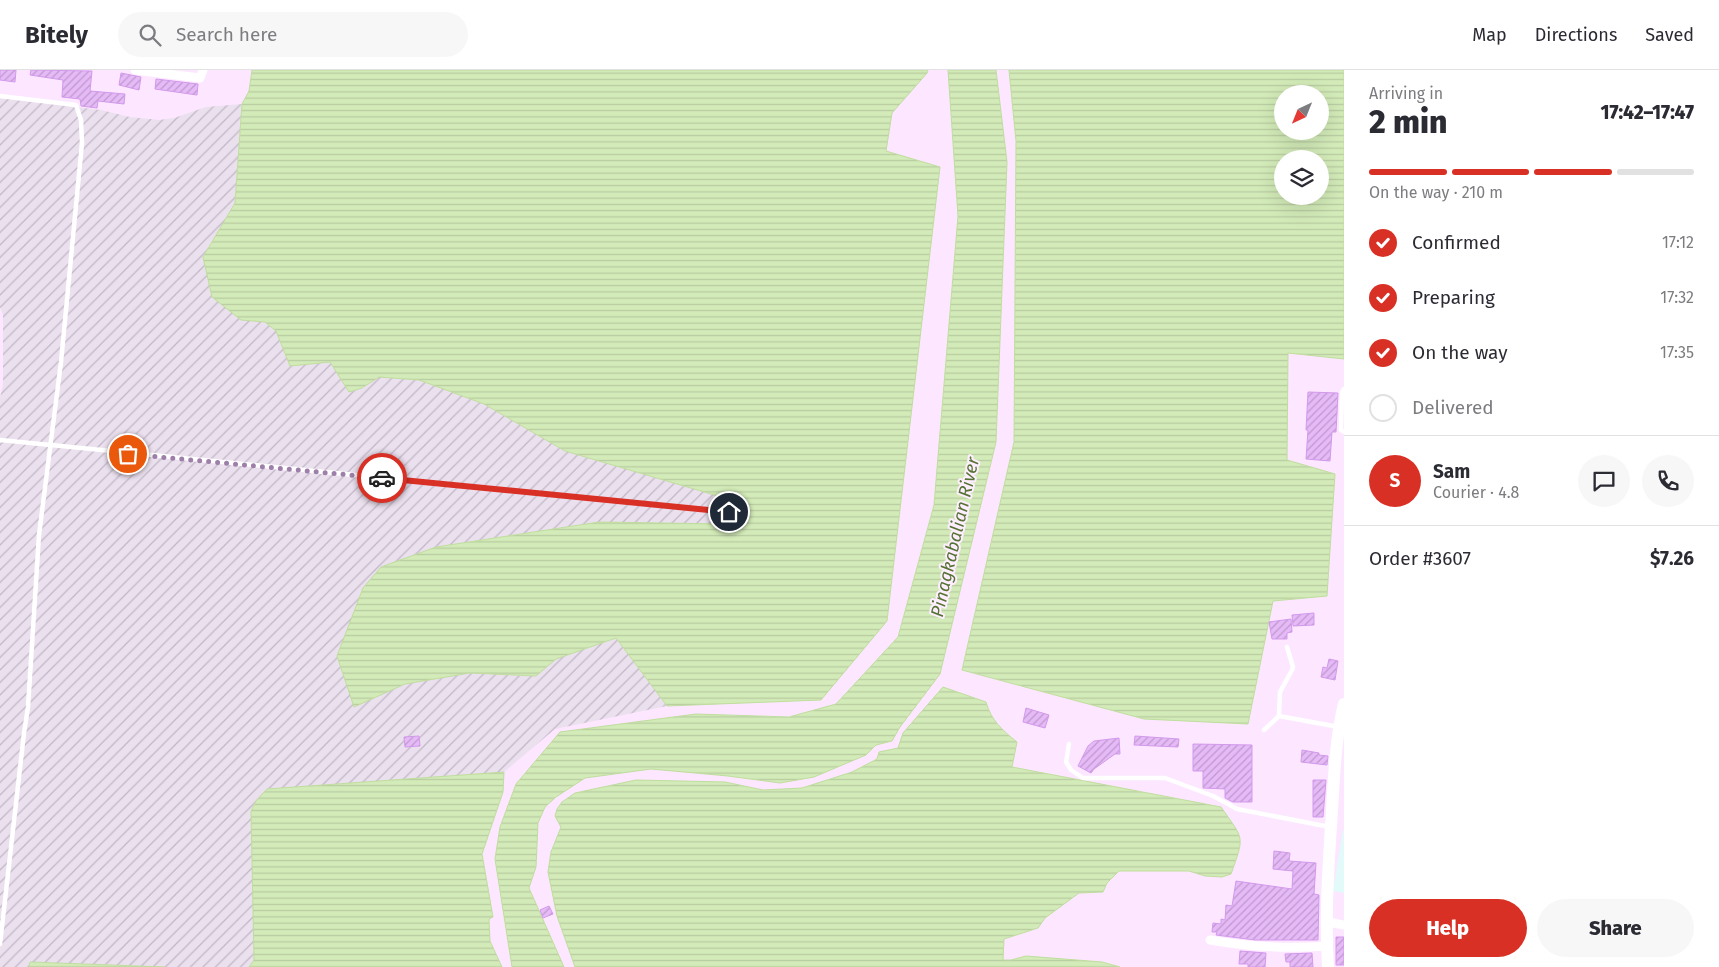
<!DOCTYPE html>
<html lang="en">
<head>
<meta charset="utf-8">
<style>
  body { margin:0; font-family:"Fira Sans",sans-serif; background:#f7f7f7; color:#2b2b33; height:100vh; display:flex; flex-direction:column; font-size:19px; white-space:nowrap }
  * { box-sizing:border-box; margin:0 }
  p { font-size:16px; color:#7c7c81 }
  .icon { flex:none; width:28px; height:28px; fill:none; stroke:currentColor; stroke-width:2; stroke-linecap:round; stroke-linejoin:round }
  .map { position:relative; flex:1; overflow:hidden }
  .details { display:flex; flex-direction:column; background:#fff; width:375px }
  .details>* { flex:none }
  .needle { width:32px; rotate:223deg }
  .tools { position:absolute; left:1274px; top:15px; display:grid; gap:10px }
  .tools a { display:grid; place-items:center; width:55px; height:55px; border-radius:50%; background:#fff; box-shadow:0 5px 20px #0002; font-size:25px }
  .pin { position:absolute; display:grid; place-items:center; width:42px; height:42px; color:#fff; margin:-21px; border:2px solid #fff; border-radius:50%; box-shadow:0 1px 5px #0007 }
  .courier { position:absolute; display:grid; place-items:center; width:50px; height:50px; margin:-25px; border:4px solid #d93025; border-radius:50%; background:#fff; color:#222; box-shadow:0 1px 6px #0007 }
  .head em { font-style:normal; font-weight:800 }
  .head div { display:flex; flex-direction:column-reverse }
  .head { display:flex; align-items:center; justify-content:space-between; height:85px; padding:0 25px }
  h1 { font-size:32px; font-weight:800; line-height:38px }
  .bar { display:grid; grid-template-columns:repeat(4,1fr); gap:8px 5px; align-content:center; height:60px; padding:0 25px }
  .bar i { height:6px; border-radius:4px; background:#e1e1e2 }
  .bar .on { background:#d93025 }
  .bar p { grid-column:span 4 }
  .line { display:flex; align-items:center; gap:12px; padding:0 25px; border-top:1px solid #e1e1e2 }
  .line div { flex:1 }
  .round { display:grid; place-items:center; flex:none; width:52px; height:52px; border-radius:26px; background:#f7f7f7 }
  ol { padding:0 25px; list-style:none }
  li { display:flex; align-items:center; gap:15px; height:55px }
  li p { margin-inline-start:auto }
  li .icon { padding:5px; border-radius:50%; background:#d93025; color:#fff; stroke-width:4 }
  li:last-child { color:#7c7c81 }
  li i { width:28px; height:28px; border:2px solid #e1e1e2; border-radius:50% }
  .primary-button { display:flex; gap:10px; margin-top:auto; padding:10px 25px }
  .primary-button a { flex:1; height:58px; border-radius:30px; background:#d93025; color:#fff; font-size:20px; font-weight:800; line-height:58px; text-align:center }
  .primary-button a+a { background:#f7f7f7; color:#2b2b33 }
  header { display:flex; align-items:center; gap:30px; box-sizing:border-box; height:70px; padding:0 25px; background:#fff; border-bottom:1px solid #e1e1e2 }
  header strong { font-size:24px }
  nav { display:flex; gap:28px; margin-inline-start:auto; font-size:18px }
  .search { width:350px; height:45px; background:#f7f7f7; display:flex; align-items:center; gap:12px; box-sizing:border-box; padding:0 18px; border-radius:28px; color:#7c7c81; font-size:19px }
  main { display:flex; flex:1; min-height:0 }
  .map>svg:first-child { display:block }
  .industrial { fill:url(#industrial-furrows) }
  .education { fill:#e2fbfa }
  .water { fill:url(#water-rules); stroke:#bfde9d; fill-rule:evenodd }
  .building { fill:url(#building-hatch); stroke:#d299ec }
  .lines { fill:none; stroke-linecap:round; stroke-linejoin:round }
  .lane { stroke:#fff; stroke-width:4.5 }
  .street { stroke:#fff; stroke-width:9 }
  .secondary { stroke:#fff; stroke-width:12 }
  .done { stroke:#9d7fa9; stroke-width:5; stroke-dasharray:0 9 }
  .route { stroke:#d93025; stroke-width:6 }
  .labels { text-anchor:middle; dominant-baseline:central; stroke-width:4; stroke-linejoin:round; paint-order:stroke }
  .water-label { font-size:18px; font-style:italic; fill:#557333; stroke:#feeeff }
</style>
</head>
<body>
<header>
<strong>Bitely</strong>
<div class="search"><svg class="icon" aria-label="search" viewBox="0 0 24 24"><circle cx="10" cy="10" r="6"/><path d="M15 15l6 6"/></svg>Search here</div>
<nav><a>Map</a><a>Directions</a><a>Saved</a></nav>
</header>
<main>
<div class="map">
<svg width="1344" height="897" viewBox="0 0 1344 897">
  <defs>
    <pattern id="industrial-furrows" width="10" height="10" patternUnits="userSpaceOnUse" patternTransform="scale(1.25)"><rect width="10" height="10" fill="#ebe0ee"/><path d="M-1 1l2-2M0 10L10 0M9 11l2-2" fill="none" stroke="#c2b7c6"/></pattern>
    <pattern id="water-rules" width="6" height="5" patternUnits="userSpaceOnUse" patternTransform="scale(1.25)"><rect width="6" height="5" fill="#d3ebb8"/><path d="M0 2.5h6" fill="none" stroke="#b8cba2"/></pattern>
    <pattern id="building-hatch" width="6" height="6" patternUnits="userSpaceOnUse" patternTransform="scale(1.25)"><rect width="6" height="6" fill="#e6baf7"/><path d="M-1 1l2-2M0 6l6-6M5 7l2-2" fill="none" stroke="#be99cd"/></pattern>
  </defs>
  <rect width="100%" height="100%" fill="#fde6ff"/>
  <!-- industrial -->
  <path class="industrial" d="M0 28 101 40 130 47 159 50 174 48 206 37 242 34 235 133 203 187 241 250 265 252 276 261 290 295 330 291 349 322 363 318 379 307 419 310 484 334 565 381 728 429 738 444 727 454 599 452 436 477 354 637 405 614 470 603 536 606 556 589 616 568 667 636 555 659 504 702 267 719 254 890 249 897H165L31 892 29 897H0V328L3 315V245L0 237Z"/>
  <!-- education -->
  <path class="education" d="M1343 760H1344V823L1333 821Z"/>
  <!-- water -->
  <path class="water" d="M252 0H927L928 2 892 43 886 81 940 97 887 551 821 630 667 636 616 568 556 589 536 606 470 603 405 614 354 637 337 586 363 518 381 497 436 477 599 452 726 454 738 444 728 429 565 381 484 334 419 310 379 307 362 318 349 322 330 292 290 296 276 261 265 252 241 250 212 227 203 187 235 133 242 34 249 21Z
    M948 0H996L1007 92 996 372 940 604 900 657 892 671 876 675 866 685 814 707 780 713 728 706 651 699 585 708 556 727 545 737 538 753 536 797 529 818 564 897H512L495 789 500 757 516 714 560 662 696 644 789 647 836 634 898 567 934 435 958 146Z
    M1009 0H1344V289L1288 283 1287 390 1335 404 1327 526 1273 531 1248 654 1144 649 962 600 1014 372 1016 71ZM1282 24H1320V61H1282ZM1282 89H1320V126H1282Z
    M943 617 986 632C991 650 1002 660 1017 672L1012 697 1221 737C1244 770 1245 765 1231 804L1222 807 1205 806 1189 801H1119L1107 813 1103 822 1079 823 1045 848 1038 858 1004 869 1003 890H1011L1026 886 1102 892 1120 897H575L557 846 548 802 551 782 561 757 555 746 557 739 562 732 575 723 636 710 725 712 763 720 802 718 852 702 877 689 879 682 898 678 903 663Z
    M504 702 503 722 482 784 493 847 489 849 490 871 502 897H249L254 890 251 741 256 731 267 719Z
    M30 892 165 897H29Z"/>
  <!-- building -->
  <path class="building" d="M0 0H16L15 12 0 10Z
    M31 0 92 1 90 21 125 24 124 34 98 31 97 38 81 36 80 29 62 27 63 10 30 5Z
    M121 3 141 7 139 20 119 15Z
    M156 9 198 14 197 25 155 19Z
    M1308 322 1338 323 1336 362H1332L1330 391 1306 389 1308 360H1306Z
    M1314 543V555L1293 556 1292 545Z
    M1291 549 1292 562 1287 563V569H1272L1269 552Z
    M1329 589 1338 591 1335 610 1321 607 1323 597 1327 598Z
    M1026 638 1049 645 1045 658 1023 652Z
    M419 666 420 676 405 677 404 667Z
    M1135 666 1179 669 1178 677 1134 675Z
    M1119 668 1120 684H1115L1094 699 1091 703 1078 696 1088 676 1094 671Z
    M1193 674 1252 675V732H1233L1225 728V719L1203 718V701H1193Z
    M1302 680 1319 683V685L1328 686 1327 695 1301 692Z
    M1313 710H1326L1323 747H1313Z
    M1274 781 1290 783 1289 791 1316 793 1314 824 1319 825 1318 870H1255L1216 865 1217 862H1212L1213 853 1221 854V849L1225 850 1226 835 1232 836 1236 811 1292 819 1293 801 1273 799Z
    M549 836 553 844 543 848 540 840Z
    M1336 867H1344V895H1336Z
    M1240 881 1266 883 1265 897H1248V894H1239Z
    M1312 883 1313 897H1290V892H1286L1285 884Z"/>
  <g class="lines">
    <!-- lane -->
    <path class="lane" d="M0 26 76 35 81 50 82 73 61 292 39 465 28 637 24 663 0 874
      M1344 319 1342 322 1341 360 1344 362
      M0 370 729 442
      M1279 646 1339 657
      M1264 660 1279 646 1280 622 1292 600 1293 597 1287 577
      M1069 674 1066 692 1071 700 1083 708H1165L1213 726 1237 739 1330 757"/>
    <!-- street -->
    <path class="street" d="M135 0 200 8 203 0
      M1328 852 1344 855
      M1210 870C1250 877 1287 879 1327 876"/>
    <!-- secondary -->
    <path class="secondary" d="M1328 897C1325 850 1328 802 1331 756 1334 715 1334 674 1344 634"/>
  </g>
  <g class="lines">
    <!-- done -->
    <path class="done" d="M128 384 382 408"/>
    <!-- route -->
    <path class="route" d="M382 408 729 442"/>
  </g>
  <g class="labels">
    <!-- water labels -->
    <g class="water-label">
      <text transform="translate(955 467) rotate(-77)">Pinagkabalian River</text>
    </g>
  </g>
</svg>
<div class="tools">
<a><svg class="needle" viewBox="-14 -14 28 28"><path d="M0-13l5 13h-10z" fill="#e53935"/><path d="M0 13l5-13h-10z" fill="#7c7c81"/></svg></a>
<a><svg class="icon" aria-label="layers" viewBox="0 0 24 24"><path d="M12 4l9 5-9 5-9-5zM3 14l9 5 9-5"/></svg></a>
</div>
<div class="pin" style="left:128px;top:384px;background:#ea580c"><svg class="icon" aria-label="bag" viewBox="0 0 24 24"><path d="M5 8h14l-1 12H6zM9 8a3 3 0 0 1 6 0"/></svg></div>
<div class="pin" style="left:729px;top:442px;background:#1f2937"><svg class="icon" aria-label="home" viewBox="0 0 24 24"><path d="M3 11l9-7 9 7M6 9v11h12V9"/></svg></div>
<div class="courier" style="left:382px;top:408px"><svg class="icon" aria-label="car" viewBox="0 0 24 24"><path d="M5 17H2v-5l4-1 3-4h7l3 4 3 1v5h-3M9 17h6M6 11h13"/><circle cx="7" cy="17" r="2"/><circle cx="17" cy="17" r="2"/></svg></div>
</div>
<section class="details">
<div class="head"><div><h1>2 min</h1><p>Arriving in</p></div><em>17:42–17:47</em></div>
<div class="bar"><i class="on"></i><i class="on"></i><i class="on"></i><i></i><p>On the way · 210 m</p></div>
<ol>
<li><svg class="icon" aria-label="check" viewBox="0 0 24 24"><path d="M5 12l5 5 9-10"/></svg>Confirmed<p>17:12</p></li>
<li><svg class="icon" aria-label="check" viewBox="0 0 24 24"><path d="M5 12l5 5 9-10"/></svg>Preparing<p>17:32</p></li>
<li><svg class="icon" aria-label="check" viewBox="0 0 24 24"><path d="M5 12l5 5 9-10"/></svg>On the way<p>17:35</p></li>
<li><i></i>Delivered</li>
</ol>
<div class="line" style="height:90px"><b class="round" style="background:#d93025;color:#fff">S</b><div><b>Sam</b><p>Courier · 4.8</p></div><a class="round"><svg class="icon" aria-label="chat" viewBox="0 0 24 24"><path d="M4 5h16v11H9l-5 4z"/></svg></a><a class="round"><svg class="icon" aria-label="phone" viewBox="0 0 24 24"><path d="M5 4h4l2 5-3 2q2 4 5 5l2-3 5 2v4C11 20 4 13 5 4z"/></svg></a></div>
<div class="line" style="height:65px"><div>Order #3607</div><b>$7.26</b></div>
<div class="primary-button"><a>Help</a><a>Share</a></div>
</section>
</main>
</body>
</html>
